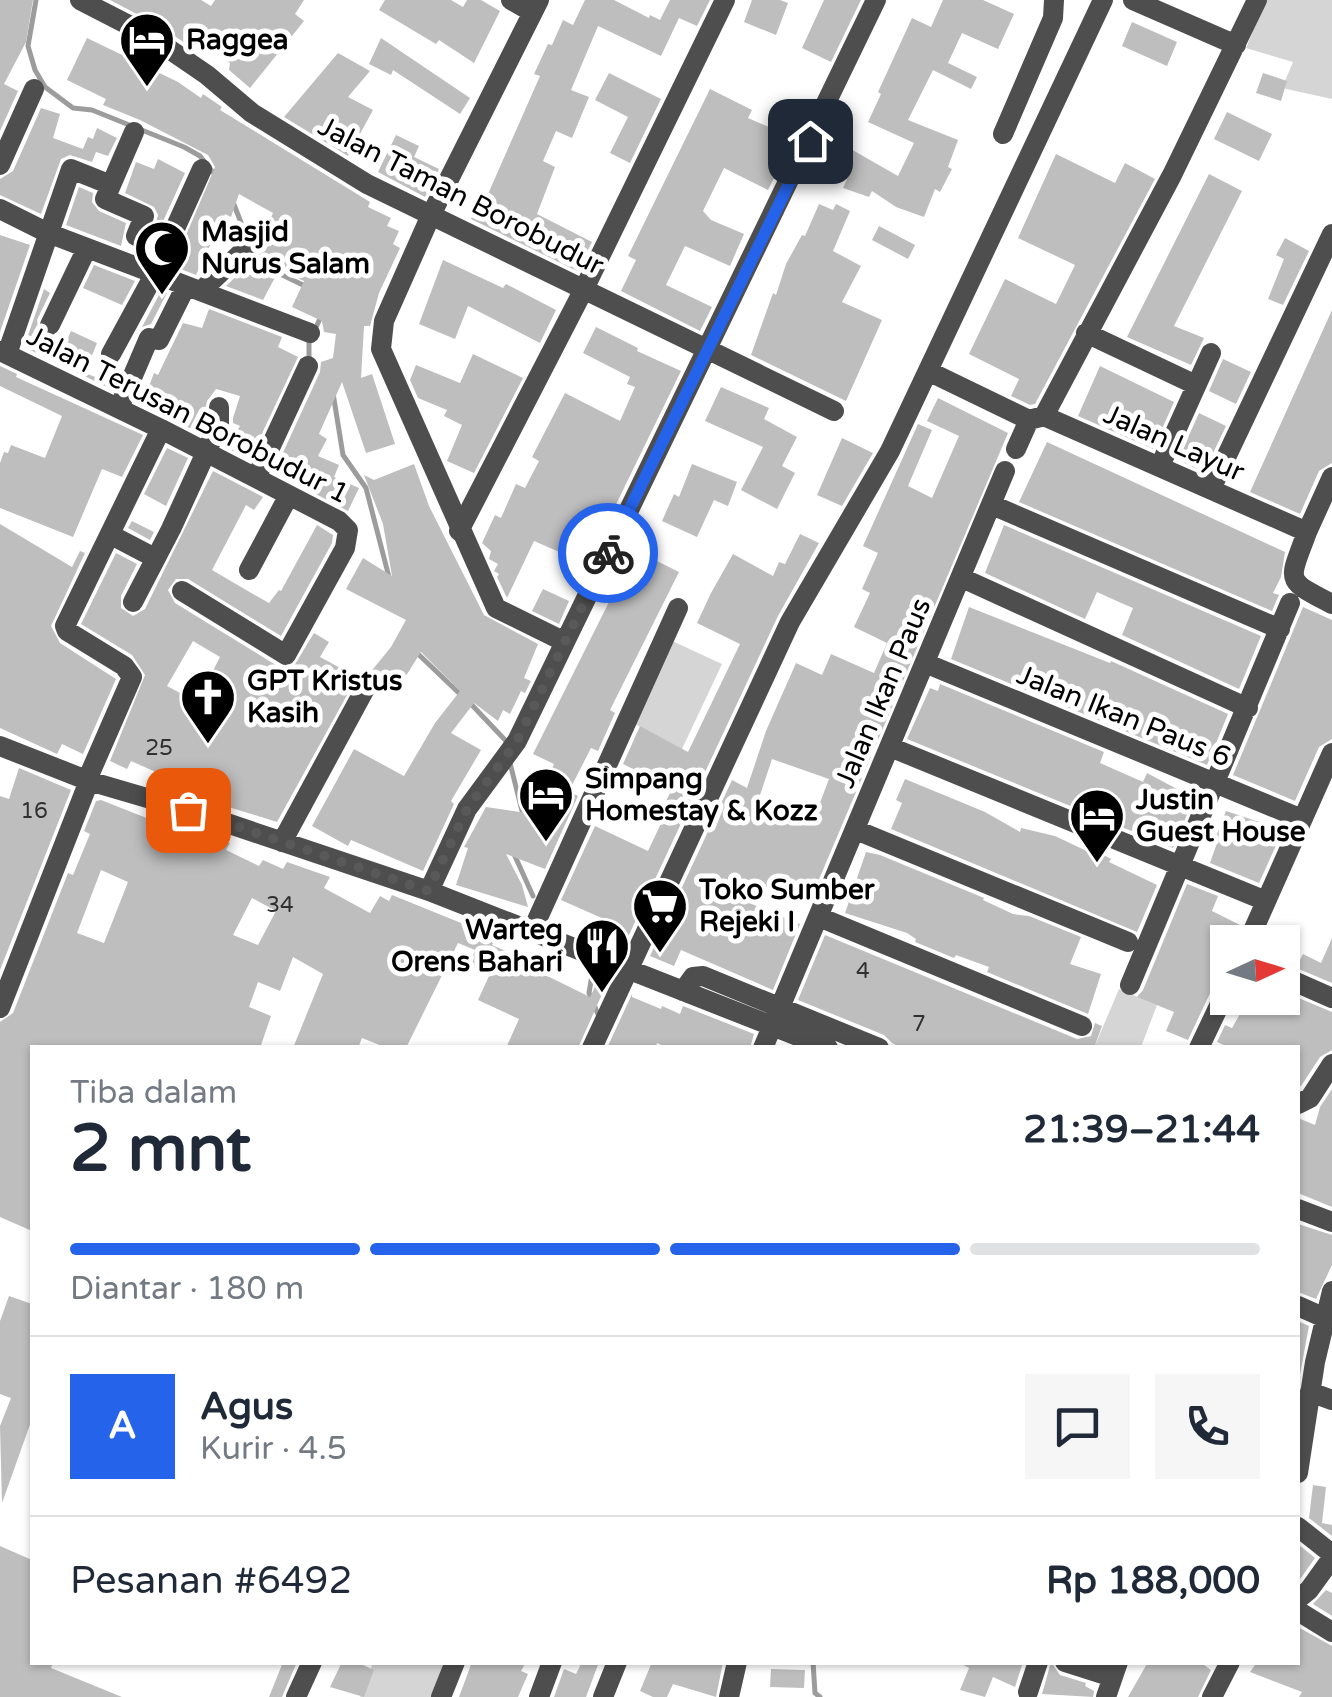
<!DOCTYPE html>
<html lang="id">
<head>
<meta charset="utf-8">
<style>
  body { margin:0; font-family:"Varela Round",sans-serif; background:#f6f6f7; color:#1f2937; height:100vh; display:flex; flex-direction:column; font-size:38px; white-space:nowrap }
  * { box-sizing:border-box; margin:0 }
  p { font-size:32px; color:#747a83 }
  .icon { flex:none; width:55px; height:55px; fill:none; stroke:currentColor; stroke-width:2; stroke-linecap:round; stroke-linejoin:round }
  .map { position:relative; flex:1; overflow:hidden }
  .drawer { position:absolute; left:30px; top:1045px; width:1270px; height:620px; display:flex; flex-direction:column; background:#fff; border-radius:0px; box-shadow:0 2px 8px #0004 }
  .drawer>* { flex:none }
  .needle { width:65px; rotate:86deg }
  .buttons { position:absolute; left:1210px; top:925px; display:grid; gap:20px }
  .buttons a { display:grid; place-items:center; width:90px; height:90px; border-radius:0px; background:#fff; box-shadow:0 2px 8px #0004; font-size:50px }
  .pin { position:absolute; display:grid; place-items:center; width:85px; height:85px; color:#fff; margin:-42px; border-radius:20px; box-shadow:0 5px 15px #0006 }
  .courier { position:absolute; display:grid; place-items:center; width:100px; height:100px; margin:-50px; border:8px solid #2563eb; border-radius:50%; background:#fff; color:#222; box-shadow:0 2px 12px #0007 }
  .head em { font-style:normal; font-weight:700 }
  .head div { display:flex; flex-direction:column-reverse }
  .head { display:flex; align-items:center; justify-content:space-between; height:170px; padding:0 40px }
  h1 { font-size:65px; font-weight:700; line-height:75px }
  .bar { display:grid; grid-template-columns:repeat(4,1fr); gap:15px 10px; align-content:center; height:120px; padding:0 40px }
  .bar i { height:12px; border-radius:8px; background:#e0e1e3 }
  .bar .active { background:#2563eb }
  .bar p { grid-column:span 4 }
  .line { display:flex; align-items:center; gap:25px; padding:0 40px; border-top:2px solid #e0e1e3 }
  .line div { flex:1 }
  .round { display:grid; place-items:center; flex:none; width:105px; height:105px; border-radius:0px; background:#f6f6f7 }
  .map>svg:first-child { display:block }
  .green { fill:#d5d5d5 }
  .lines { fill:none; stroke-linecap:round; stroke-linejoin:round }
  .stream { stroke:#9c9c9c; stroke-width:5 }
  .building { fill:#bebebe; fill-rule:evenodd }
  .minor { stroke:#4e4e4e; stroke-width:20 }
  .done { stroke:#595959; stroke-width:10; stroke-dasharray:0 18 }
  .route { stroke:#2563eb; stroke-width:12 }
  .labels { text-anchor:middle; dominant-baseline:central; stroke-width:10; stroke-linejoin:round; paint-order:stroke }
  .number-label { font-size:22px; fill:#303030 }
  .poi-label { font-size:28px; font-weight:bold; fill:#000; stroke:#fff; text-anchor:start }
  .street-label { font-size:28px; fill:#000; stroke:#fff }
</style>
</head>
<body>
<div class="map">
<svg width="1332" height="1697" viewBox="0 0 1332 1697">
  <rect width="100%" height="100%" fill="#fff"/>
  <!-- green -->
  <path class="green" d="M1266 0H1332V99L1282 88 1293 62 1246 48Z
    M670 640 722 664 682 749 631 722Z
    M1119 989 1157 1005 1141 1047 1094 1048Z
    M373 1663H453L439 1697H360Z"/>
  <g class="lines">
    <!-- stream -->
    <path class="stream" d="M36 0 28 46 35 70 45 87 73 108 92 110 184 147 200 156 216 176
      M233 202 247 238
      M272 270 307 287
      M309 360V343L322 314
      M333 393 343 455 366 488 390 581
      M416 652 462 696
      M470 703 507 742
      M510 763 523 815
      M514 854 533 896
      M599 951 600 932
      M593 969 589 993 600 1019
      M813 1662 815 1693 820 1697"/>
  </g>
  <!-- building -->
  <path class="building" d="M0 0H33L26 42 4 84 18 91 0 131Z
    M110 0H201L211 6 215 0H304L295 14 304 21 250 88 229 70 230 63 196 38 191 47 156 24Z
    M385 0H451L463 7 467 0H481L500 11 474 63 439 40 436 44 379 10Z
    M585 0H614L649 18 650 15 660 20 670 0H710L697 26 679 18 661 56 598 26 571 90 589 97 572 138 556 131 543 161 555 167 537 214 592 242 577 271 471 219 484 192 488 194 540 76 534 74 548 44 552 45 563 20 573 25Z
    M752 0H780L788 3 776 35 744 22Z
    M824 0H861L831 62 802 48Z
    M943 0H983L1014 14 998 49 962 33 948 63 977 77 971 89 933 70 908 120 958 140 948 167 952 169 940 192 935 189 924 217 896 207 872 191 869 197 843 188 848 177 837 171 849 148 898 176 914 143 868 122 881 94 878 92 912 18 931 27Z
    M1132 22 1177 42 1167 66 1122 46Z
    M87 38 178 82 201 98 203 94 222 107 220 110 370 202 368 207 391 218 387 226 399 231 393 244 400 248 379 293 370 326H364L361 378 372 374 395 444 366 453 342 382 319 434 327 439 318 456 339 465 334 477 359 488 348 511 274 472 320 372 321 362 333 358 336 334 324 332 322 321 292 307 304 281 279 270 263 300 226 286 267 247 270 236 266 228 273 213 239 194 231 217 225 214 196 275 173 266 215 167 208 155 140 120 103 105 106 99 67 80Z
    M381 38 470 98 460 114 393 70 391 75 369 64Z
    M338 53 370 71 348 97 373 110 348 156 284 117Z
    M609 73 661 99 630 163 610 153 628 117 595 100Z
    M1263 73 1287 81 1281 101 1256 93Z
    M710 89 752 110 748 118 794 138 768 190 724 168 703 211 711 220 744 234 730 266 685 246 666 285 712 307 700 331 621 291 636 260 628 256Z
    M41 108 60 114 53 138 83 149 88 137 93 139 97 128 117 138 108 156 96 152 92 162 70 155 61 159 41 214 0 195V179L13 171Z
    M1227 112 1272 134 1259 161 1214 139Z
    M396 135 419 146 414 157 439 169 425 197 378 172Z
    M1056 154 1115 183 1125 163 1155 179 1035 404 1030 405 1011 396 1019 379 969 354 1005 279 1056 304 1075 265 1018 238Z
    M158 159 185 173 160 228 155 226 158 215 154 207 125 193 136 162 154 169Z
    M1209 174 1242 191 1174 326 1204 338 1191 365 1127 337Z
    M79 187 93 193 92 202 99 211 126 223 121 246 66 225Z
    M819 204 833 210 836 204 850 211 833 251 861 266 842 302 882 320 846 401 751 355 773 293 776 295 786 264 802 235 805 236Z
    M879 226 915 245 908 259 872 240Z
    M0 235 30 245 0 332Z
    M1285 238 1309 251 1283 305 1268 299 1284 259 1276 255Z
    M443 260 503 288 506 284 556 310 540 343 468 306 455 339 419 324Z
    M94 265 135 281 122 305 83 288Z
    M44 289 50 293 37 320 39 337 64 347 71 331 97 343 85 373 108 382 107 387 24 347Z
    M161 291 167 293 151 324 142 327Z
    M209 309 282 337 278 347 298 357 250 459 227 448 240 426 233 423V418L240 396 216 389 207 401 200 433 142 405 154 373 158 375 183 323 202 328Z
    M1332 310V463L1319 471 1300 514 1250 492Z
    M596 327 638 348 637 351 681 371 587 564 534 541 507 598 497 577 499 574 494 571 498 564 489 559 491 551 482 543 495 515 501 518 516 484 525 488 539 461 532 457 565 393 620 421 635 387 627 384 630 377 583 353Z
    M473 354 523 378 474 473 447 461 462 425 444 416 447 410 418 398 410 380 416 365 460 383Z
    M1223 359 1251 372 1236 404 1209 391Z
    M0 366 17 374 16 377 143 435 122 477 102 469 73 537 0 508V463L4 452 8 453 11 445 45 458 62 416 0 386Z
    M1100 366 1174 402 1153 449 1078 416Z
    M721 387 769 408 764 419 797 437 782 466 795 473 777 509 741 490 763 447 705 421Z
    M938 398 1008 433 809 903 759 885 752 904 800 924 773 990 681 950 674 966 650 956 732 780 747 788 766 731 796 663 822 675 831 654 874 673 887 643 854 627 870 593 862 589 878 553 863 546 918 424 932 430 908 486 932 498 959 436 927 421ZM772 759 829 779 813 821 759 798Z
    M1199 413 1226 426 1204 472 1178 460Z
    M842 438 873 453 842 506 817 495Z
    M1047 442 1285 552 1281 577 1273 593 1279 595 1272 611 1019 502Z
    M167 448 188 458 166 506 144 494Z
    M414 464 429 506 484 615 538 644 524 678 531 681 525 693 521 691 510 714 503 710 498 721 474 703 451 733 481 750 451 801 454 804 423 871 351 840 348 846 312 826 354 749 404 776 435 723 460 691 421 652 395 693 379 684 369 674 391 647 406 620 346 589 363 558 392 576 383 524 364 475 374 480Z
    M692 464 737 482 728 506 714 500 697 537 662 521 674 494 679 497Z
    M213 471 263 497 254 510 246 505 212 570 253 594 269 603 279 590 281 591 317 525 333 535 332 543 281 636 188 579H176L168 590 175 603 279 667 294 666 314 633 329 642 320 657 357 677 277 822 206 800 211 790 170 771 167 777 131 761 127 769 110 761 145 675 132 655 81 624 116 553 137 564 121 596V608L133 616 145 609ZM193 641 220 657 197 702 167 686Z
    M132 521 154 532 150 540 128 528Z
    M0 524 72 567 80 551 85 553 51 626 60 643 116 679 83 754 62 744 57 754 0 728Z
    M1004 525 1261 636 1239 689 1122 635 1133 608 1119 602 1097 592 1085 619 985 573Z
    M800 534 819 543 778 616 621 952 605 946 604 919 561 900 595 826 648 851 666 813 661 811 672 789 623 764 640 726 688 752 740 644 697 623 711 593 733 554 773 576 779 562 785 564Z
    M635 550 679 572 610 710 615 713 598 751 591 748 569 791 578 796 545 869 506 854 522 885 528 907 456 885 468 848 464 847 486 807 534 814 554 764 533 754Z
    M543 589 569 601 559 624 532 611Z
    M969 607 1110 663 1111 661 1228 714 1207 765 951 659Z
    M1303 607 1332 620V739L1319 747 1295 801 1233 775Z
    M940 684 1104 752 1100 763 1143 782 1147 773 1194 798 1173 848 907 739 930 688 938 691Z
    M19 768 71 790 0 970V796L9 799Z
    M905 779 985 812 1020 832 1021 828 1055 836 1093 854 1095 850 1111 859 1109 862 1157 885 1137 932 891 829 902 803 896 800Z
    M101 800 149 819 150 817 230 843 226 850 259 866 263 860 283 869 287 862 330 877 324 888 370 913 380 896 389 901 392 895 466 925 468 922 498 935 492 945 531 962 529 967 590 997 599 979 607 983 578 1048H506L519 1019 478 1000 489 976 469 966 475 950 458 943 406 1048H387L362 1038 358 1048H293L323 974 293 957 280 991 258 982 249 1007 271 1016 260 1048H32V1231L0 1217V1022L13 1013 68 873 73 875 90 834 84 831 96 801ZM101 870 128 882 104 943 77 933ZM252 898 276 911 258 945 233 935Z
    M1226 811 1283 830 1259 883 1210 863 1218 840 1215 839Z
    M866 852 880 855 984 898 983 900 1013 914 1029 916 1081 937 1070 964 1101 974 1088 1014 987 972 989 967 956 955 954 958 915 942 916 939 907 933 845 913Z
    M1187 884 1218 896 1212 911 1240 925 1234 942H1228V955L1188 1040 1166 1031 1174 1012 1137 997 1143 990Z
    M825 935 1077 1039 1091 1036 1095 1023 1102 1026 1094 1048H902L892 1043 884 1035 798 1000Z
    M1332 938V983L1282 962V953L1300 960 1303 954 1321 963Z
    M1282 991 1332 1012V1050L1320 1057 1301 1086 1298 1085V1048H1231L1217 1042 1225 1025 1232 1028 1249 998H1282Z
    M632 994V997L661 1009 662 1006 680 1014 683 1006 754 1034 750 1048H668L657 1043 655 1048H607Z
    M1332 1089V1207L1298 1193V1118L1315 1125 1320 1107Z
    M1298 1224 1332 1235V1265L1316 1299 1298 1292Z
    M9 1296 32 1304V1419L2 1503 0 1426 11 1398 0 1394V1321Z
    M1298 1321 1309 1326 1298 1385Z
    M1313 1485 1326 1487 1322 1523 1332 1525V1536L1309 1518Z
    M1298 1544 1315 1558 1298 1582Z
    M0 1546 32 1560V1662H53L51 1668 122 1697H0Z
    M1326 1590 1332 1593V1616L1313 1604Z
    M1298 1627 1332 1646V1697H1299L1302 1692 1250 1672 1257 1662H1298Z
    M283 1662H297L282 1697H269Z
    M342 1662H356L374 1670 364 1697 330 1687Z
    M472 1662H526L521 1671 528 1674 518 1697H459Z
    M582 1662H599L586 1697H554L564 1669 576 1674Z
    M652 1662H723L716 1697 673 1684 667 1697H653L640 1691Z
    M958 1662H1023L1015 1687 993 1677 985 1697 960 1690 969 1668Z
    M1051 1662 1060 1675 1086 1683 1085 1686 1094 1691 1093 1697 1042 1694Z
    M1148 1662H1200L1211 1670 1198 1697H1128Z
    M771 1669 805 1670 804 1688 770 1687Z"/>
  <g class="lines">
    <!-- minor -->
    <path class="minor" d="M80 0 150 36 207 75 252 113 367 184 834 411
      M511 0 532 12
      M539 0 431 215 384 321 381 349 496 608 565 642
      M1133 0 1236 45
      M134 132 105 199 144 216 136 236 167 248
      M1003 134 1053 18 1054 0
      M0 165 34 89
      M0 209 48 233 310 333
      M202 290 257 238
      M50 325 87 248
      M1086 333 1196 385
      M0 351 161 429 339 521 348 530 345 548 286 655 182 591
      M7 354 71 169 111 185
      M111 354 154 275 202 169
      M930 372 1029 420 1044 416 1307 532C1289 582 1283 579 1332 604
      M119 408 149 338 159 340 185 288
      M1044 416 1172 175 1257 0
      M1016 449 1029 420
      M1160 466 1211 353
      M256 478 308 366
      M1211 489 1332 234
      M992 505 1280 629
      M459 531 584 289 725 0
      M1307 532 1332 477
      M111 535 155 558
      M249 570 289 495
      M962 578 1248 708
      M133 602 171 529 219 424V407
      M925 663 1302 819
      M0 746 89 781 188 810 429 891 828 1048
      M890 747 1266 901
      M87 780 132 677 124 666 67 631 65 626 161 429
      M856 830 1128 942
      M282 842 366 687
      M429 891 467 809 517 741 876 0
      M819 917 1082 1026
      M532 931 678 608
      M1248 942 1332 753
      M1282 976 1332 998
      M1130 985 1290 603
      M683 991 693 977 703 976 879 1048
      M0 1008 89 781
      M592 1048 790 622 890 451 1103 0
      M763 1048 1005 471
      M1199 1048 1228 987
      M1298 1104 1310 1098 1332 1064
      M1298 1209 1332 1222
      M1298 1306 1325 1318
      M1310 1392 1332 1400
      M1298 1473 1315 1362 1332 1291
      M1298 1527 1332 1554
      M1298 1599 1309 1590 1332 1558
      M1298 1611 1332 1632
      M1065 1662 1112 1677
      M1028 1692 1038 1662
      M296 1697 312 1662
      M441 1697 455 1662
      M539 1697 552 1662
      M603 1697 617 1662
      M729 1697 737 1662
      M1106 1697 1118 1662
      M1212 1697 1230 1662"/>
  </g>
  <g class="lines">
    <!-- done -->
    <path class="done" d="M188 810 428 891 467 809 517 741 608 553"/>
    <!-- route -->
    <path class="route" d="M608 553 810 141"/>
  </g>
  <!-- icons -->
  <defs>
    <g id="hotel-pin" transform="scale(2.875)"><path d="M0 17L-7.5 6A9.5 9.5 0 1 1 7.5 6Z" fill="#000" stroke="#fff"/><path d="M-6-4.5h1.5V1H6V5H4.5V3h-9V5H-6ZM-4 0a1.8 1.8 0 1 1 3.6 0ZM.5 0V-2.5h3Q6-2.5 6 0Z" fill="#fff"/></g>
    <g id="mosque-pin" transform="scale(2.875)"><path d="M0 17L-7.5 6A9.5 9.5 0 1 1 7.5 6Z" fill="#000" stroke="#fff"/><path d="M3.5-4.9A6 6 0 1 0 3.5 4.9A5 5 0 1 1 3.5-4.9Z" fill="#fff"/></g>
    <g id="church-pin" transform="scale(2.875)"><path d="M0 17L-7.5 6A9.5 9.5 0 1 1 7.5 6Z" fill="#000" stroke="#fff"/><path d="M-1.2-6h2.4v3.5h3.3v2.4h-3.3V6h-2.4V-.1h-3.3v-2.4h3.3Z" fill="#fff"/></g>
    <g id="supermarket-pin" transform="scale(2.875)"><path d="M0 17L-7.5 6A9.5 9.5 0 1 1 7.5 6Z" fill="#000" stroke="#fff"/><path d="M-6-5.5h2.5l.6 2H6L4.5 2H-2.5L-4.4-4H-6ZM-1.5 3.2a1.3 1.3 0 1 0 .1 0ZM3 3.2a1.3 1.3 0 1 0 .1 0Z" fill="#fff"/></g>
    <g id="restaurant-pin" transform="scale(2.875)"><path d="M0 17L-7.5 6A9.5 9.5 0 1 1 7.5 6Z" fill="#000" stroke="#fff"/><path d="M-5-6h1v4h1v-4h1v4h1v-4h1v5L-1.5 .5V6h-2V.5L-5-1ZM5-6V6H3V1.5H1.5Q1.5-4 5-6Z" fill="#fff"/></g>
  </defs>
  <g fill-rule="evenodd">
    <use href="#hotel-pin" x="147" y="40"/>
    <use href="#mosque-pin" x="162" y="248"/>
    <use href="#church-pin" x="208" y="697"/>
    <use href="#hotel-pin" x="546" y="795"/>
    <use href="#hotel-pin" x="1097" y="816"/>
    <use href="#supermarket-pin" x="660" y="906"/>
    <use href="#restaurant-pin" x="602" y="946"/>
  </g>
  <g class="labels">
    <!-- number labels -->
    <g class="number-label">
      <text x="159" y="748">25</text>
      <text x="34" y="811">16</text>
      <text x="280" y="905">34</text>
      <text x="863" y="971">4</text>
      <text x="919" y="1024">7</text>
    </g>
    <!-- poi labels -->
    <g class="poi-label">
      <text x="186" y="40">Raggea</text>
      <text x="201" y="232">Masjid<tspan x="201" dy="32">Nurus Salam</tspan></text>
      <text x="247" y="681">GPT Kristus<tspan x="247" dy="32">Kasih</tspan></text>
      <text x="585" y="779">Simpang<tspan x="585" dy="32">Homestay &amp; Kozz</tspan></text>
      <text x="1136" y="800">Justin<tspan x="1136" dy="32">Guest House</tspan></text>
      <text x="699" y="890">Toko Sumber<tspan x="699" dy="32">Rejeki I</tspan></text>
      <text x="563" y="930" text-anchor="end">Warteg<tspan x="563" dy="32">Orens Bahari</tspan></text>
    </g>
    <!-- street labels -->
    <g class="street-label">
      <text transform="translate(461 196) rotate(27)">Jalan Taman Borobudur</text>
      <text transform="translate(188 415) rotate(27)">Jalan Terusan Borobudur 1</text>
      <text transform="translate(1174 443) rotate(24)">Jalan Layur</text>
      <text transform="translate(883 693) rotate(-67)">Jalan Ikan Paus</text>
      <text transform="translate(1124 716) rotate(22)">Jalan Ikan Paus 6</text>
    </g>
  </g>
</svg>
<div class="buttons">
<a><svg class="needle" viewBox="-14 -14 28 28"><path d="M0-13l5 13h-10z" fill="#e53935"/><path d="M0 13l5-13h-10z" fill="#747a83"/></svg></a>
</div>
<div class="pin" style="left:188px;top:810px;background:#ea580c"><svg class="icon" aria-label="bag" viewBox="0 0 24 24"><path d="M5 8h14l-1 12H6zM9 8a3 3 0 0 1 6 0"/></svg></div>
<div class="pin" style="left:810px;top:141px;background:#1f2937"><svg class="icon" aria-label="home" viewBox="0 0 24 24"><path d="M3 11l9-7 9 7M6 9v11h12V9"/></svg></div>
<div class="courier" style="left:608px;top:553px"><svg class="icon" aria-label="bike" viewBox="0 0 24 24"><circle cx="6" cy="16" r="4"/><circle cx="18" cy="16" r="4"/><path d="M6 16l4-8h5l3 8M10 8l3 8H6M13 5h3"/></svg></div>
<section class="drawer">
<div class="head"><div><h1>2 mnt</h1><p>Tiba dalam</p></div><em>21:39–21:44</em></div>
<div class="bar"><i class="active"></i><i class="active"></i><i class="active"></i><i></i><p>Diantar · 180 m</p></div>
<div class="line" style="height:180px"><b class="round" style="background:#2563eb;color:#fff">A</b><div><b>Agus</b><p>Kurir · 4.5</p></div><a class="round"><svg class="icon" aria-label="chat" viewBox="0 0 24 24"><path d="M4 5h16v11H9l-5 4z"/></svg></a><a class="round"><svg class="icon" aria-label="phone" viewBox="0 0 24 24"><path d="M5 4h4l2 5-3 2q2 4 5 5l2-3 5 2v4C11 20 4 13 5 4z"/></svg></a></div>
<div class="line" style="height:130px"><div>Pesanan #6492</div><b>Rp 188,000</b></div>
</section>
</div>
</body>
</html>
